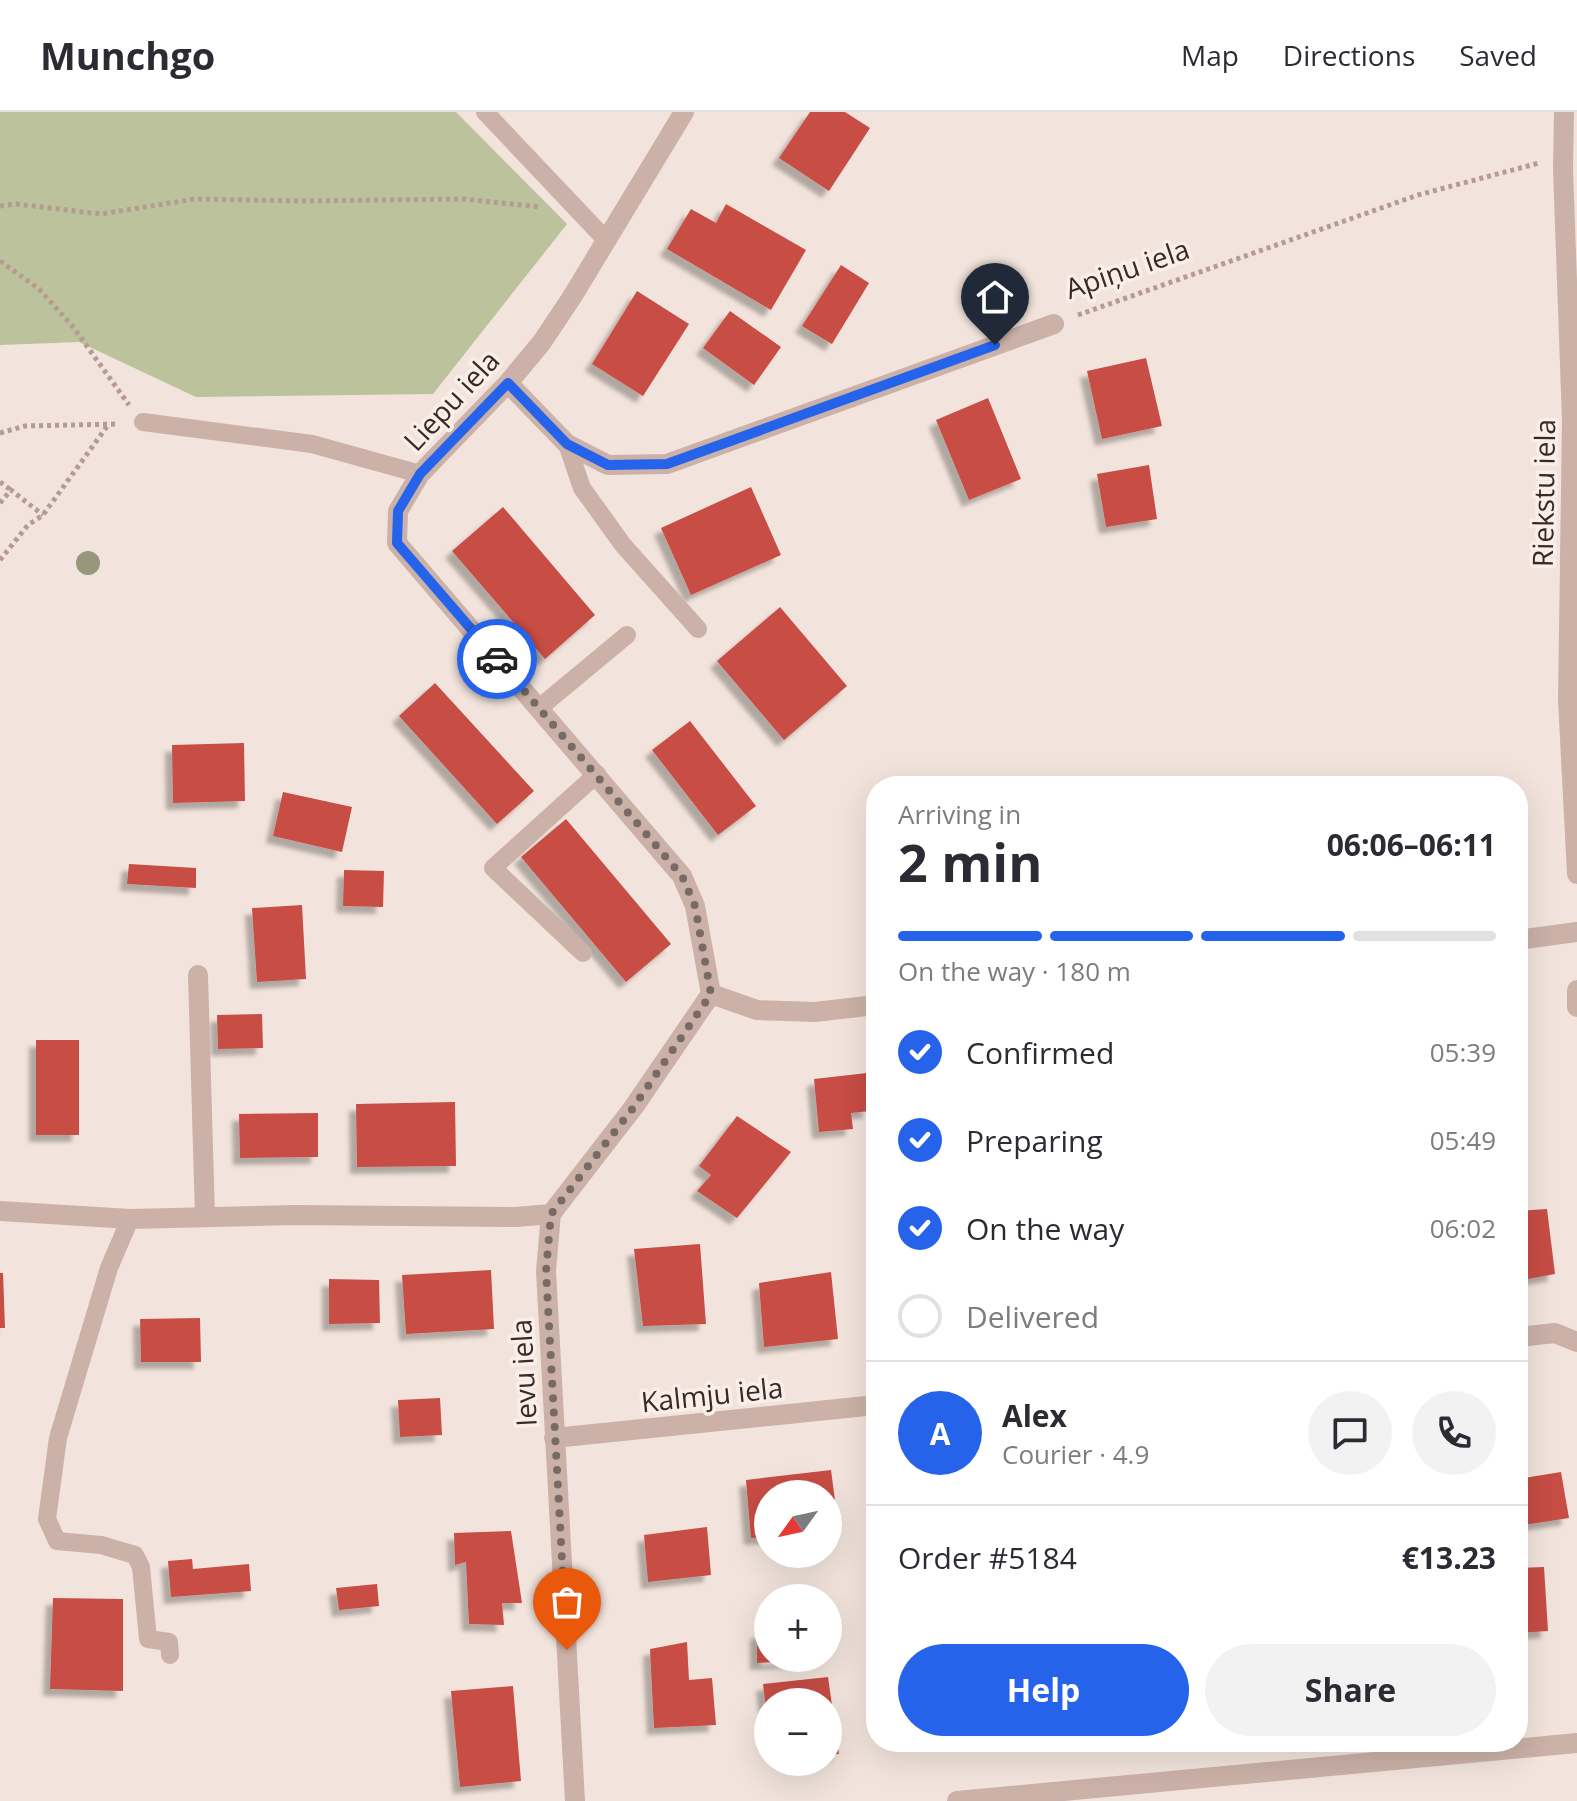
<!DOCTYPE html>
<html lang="en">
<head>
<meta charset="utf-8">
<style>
  body { margin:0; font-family:"Open Sans",sans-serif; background:#f2f2f3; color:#2b2b33; height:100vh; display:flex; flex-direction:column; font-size:30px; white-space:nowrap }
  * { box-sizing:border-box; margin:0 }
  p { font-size:26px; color:#7c7c81 }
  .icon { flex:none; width:44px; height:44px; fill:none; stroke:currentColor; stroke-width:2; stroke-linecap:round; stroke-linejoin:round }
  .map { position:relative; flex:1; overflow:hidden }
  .sheet { position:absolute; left:866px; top:664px; width:662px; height:976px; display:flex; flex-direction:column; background:#fff; border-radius:32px; box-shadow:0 8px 32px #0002 }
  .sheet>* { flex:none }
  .needle { width:52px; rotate:237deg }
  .controls { position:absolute; left:754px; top:1368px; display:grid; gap:16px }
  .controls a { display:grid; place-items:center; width:88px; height:88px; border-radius:50%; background:#fff; box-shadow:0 8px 32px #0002; font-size:40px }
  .pin { position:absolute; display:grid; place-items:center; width:68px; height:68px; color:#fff; margin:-82px -34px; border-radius:50% 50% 50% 0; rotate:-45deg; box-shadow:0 0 8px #0007 }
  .pin .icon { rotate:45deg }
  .courier { position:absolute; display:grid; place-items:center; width:80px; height:80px; margin:-40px; border:6px solid #2563eb; border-radius:50%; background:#fff; color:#222; box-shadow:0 2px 10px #0007 }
  .headline em { font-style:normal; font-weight:700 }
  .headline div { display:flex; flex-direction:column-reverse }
  .headline { display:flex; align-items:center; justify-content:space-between; height:136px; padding:0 32px }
  h1 { font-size:52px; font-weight:700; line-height:60px }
  .bar { display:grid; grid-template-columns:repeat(4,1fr); gap:12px 8px; align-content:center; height:96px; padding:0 32px }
  .bar i { height:10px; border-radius:6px; background:#e1e1e2 }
  .bar .selected { background:#2563eb }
  .bar p { grid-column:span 4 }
  .line { display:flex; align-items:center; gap:20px; padding:0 32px; border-top:2px solid #e1e1e2 }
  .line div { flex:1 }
  .round { display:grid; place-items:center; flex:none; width:84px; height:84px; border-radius:42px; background:#f2f2f3 }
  ol { padding:0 32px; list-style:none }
  li { display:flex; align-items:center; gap:24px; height:88px }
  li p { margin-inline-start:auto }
  li .icon { padding:8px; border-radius:50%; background:#2563eb; color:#fff; stroke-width:4 }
  li:last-child { color:#7c7c81 }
  li i { width:44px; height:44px; border:4px solid #e1e1e2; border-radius:50% }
  .cta { display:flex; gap:16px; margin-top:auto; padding:16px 32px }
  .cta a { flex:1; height:92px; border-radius:48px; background:#2563eb; color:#fff; font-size:32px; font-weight:700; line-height:92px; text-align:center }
  .cta a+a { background:#f2f2f3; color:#2b2b33 }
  header { display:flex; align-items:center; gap:48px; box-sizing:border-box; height:112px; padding:0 40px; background:#fff; border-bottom:2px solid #e1e1e2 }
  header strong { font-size:38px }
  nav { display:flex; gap:44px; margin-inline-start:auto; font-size:28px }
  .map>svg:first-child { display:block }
  .green { fill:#bcc29c }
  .building { fill:#c74d45; filter:url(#shadow) }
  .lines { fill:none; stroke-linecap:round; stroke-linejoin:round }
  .path { stroke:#b69b92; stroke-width:5; stroke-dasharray:4 4; stroke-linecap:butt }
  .lane { stroke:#cbb1a8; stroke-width:18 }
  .street { stroke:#cbb1a8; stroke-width:20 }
  .tree { fill:#98967b }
  .done { stroke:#786b67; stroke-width:8; stroke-dasharray:0 14.4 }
  .route { stroke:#2563eb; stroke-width:10 }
  .labels { text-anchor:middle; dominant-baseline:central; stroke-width:7; stroke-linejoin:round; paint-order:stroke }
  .street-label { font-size:28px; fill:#372a28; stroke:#faefe8 }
</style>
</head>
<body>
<header>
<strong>Munchgo</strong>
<nav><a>Map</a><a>Directions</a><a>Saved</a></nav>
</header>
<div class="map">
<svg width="1577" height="1689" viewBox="0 0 1577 1689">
  <defs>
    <filter id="shadow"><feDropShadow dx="-7" dy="7" stdDeviation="2" flood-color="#0004"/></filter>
  </defs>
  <rect width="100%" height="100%" fill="#f2e4dc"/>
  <!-- green -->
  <path class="green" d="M0 0H456L567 112 433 282 196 285 79 230 0 233Z"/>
  <!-- building -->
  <path class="building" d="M810 0H845L870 16 829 79 779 46Z
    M726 92 806 138 771 198 667 137 691 97 716 111Z
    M841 153 869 171 832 232 802 214Z
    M637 179 689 212 643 284 592 252Z
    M730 199 781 235 754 273 703 236Z
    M1146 246 1162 314 1102 327 1087 259Z
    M988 286 1021 367 969 388 936 308Z
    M1149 353 1157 407 1106 415 1097 362Z
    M751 375 781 443 691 483 661 416Z
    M503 395 595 503 545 547 452 439Z
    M780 495 847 574 784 628 717 549Z
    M435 571 534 679 497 712 399 604Z
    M690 609 756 694 718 723 652 638Z
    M244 631 245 689 173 691 172 633Z
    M283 680 352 695 342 740 273 724Z
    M566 707 671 832 626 870 521 745Z
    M129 752 196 756V776L127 772Z
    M344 758 384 759 383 795 343 794Z
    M302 793 306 867 257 870 252 796Z
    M262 902 263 936 218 937 217 903Z
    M36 928H79V1023H36Z
    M867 961 870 999 851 1001 853 1017 819 1020 814 967Z
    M455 990 456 1054 357 1055 356 992Z
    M318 1001V1045L240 1046 239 1002Z
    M737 1004 791 1040 737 1106 697 1079 711 1063 699 1054Z
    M1547 1097 1555 1162 1518 1169V1099Z
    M700 1132 706 1212 643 1214 634 1137Z
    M491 1158 494 1217 406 1222 402 1163Z
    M831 1160 838 1227 764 1235 759 1171Z
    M0 1161H3L5 1216H0Z
    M329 1167 379 1168 380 1211 329 1212Z
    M200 1206 201 1250H141L140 1207Z
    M440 1286 442 1323 400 1325 398 1288Z
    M831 1358 839 1419 828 1420V1382H768V1425L751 1426 746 1368Z
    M1561 1360 1569 1406 1518 1414V1367Z
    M707 1415 711 1463 648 1470 644 1423Z
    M511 1419 522 1491H502L504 1513 469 1512 466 1450 455 1453 454 1421Z
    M192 1447 193 1457 249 1452 251 1479 171 1485 168 1449Z
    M1544 1455 1548 1519 1518 1521V1456Z
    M377 1472 379 1494 339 1498 336 1476Z
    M53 1486 123 1487V1579L50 1577Z
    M768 1519V1546H806V1548L757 1551V1520Z
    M687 1530 689 1568 712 1566 716 1613 654 1616 650 1537Z
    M828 1565 839 1642 828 1643V1590H768L766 1598 763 1572Z
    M513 1574 521 1669 460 1675 451 1579Z"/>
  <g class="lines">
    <!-- path -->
    <path class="path" d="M0 94 16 92 101 102 195 87 303 89 464 87 540 95
      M0 149 39 177 74 216 129 293
      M1078 203 1418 83 1539 51
      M0 321 25 314 118 312
      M0 370 11 378
      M0 391 11 378 43 403
      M0 448 28 413 43 403 108 313"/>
    <!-- lane -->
    <path class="lane" d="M485 0 607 129
      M143 310 312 332 420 362
      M567 332 582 376 623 433 698 517
      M539 596 627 523
      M583 841 493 756 597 662
      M130 1107 109 1156 58 1326 47 1407 57 1429 101 1433 135 1443 141 1455 148 1527 169 1530 170 1543"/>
    <!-- street -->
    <path class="street" d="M684 0 572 185 542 230 508 271 420 362 398 399 397 431 682 764 695 794 711 882
      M1564 0 1563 57 1572 309 1568 588 1577 762
      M508 271 567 332 608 353 667 352 1054 212
      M1518 828 1577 820
      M198 863 205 1105
      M1577 878V895
      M711 882 757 898 815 900 876 893
      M0 1099 130 1107 295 1103 516 1105 551 1102
      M1518 1225 1555 1221 1577 1230
      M554 1326 876 1293
      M575 1689 546 1159 551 1102 633 996 711 882
      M957 1689 1577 1631"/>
  </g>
  <!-- trees -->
  <circle class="tree" cx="88" cy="451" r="12"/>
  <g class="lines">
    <!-- done -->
    <path class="done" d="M497 547 682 764 695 794 711 882 633 996 551 1102 546 1159 567 1538"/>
    <!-- route -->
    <path class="route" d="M497 547 397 431 398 399 420 362 508 271 567 332 608 353 667 352 995 233"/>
  </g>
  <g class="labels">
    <!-- street labels -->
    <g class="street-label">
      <text transform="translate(1127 156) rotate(-19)">Apiņu iela</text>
      <text transform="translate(451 288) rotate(-47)">Liepu iela</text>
      <text transform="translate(1543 381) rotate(-89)">Riekstu iela</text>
      <text transform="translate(523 1261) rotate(-93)">Ievu iela</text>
      <text transform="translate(712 1282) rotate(-6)">Kalmju iela</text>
    </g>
  </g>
</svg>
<div class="controls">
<a><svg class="needle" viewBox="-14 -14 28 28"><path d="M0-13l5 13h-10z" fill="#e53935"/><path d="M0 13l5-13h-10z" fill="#7c7c81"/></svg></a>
<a>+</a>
<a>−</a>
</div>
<div class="pin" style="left:567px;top:1538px;background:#ea580c"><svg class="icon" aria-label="bag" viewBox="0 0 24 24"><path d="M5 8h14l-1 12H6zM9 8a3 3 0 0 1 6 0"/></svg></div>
<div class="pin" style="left:995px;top:233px;background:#1f2937"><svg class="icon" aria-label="home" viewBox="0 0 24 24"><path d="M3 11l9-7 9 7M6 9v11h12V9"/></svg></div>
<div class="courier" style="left:497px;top:547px"><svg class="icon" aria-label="car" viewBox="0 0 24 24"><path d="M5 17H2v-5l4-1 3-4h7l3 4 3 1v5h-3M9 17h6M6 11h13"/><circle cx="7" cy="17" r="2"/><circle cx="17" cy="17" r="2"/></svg></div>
<section class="sheet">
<div class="headline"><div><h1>2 min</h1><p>Arriving in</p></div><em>06:06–06:11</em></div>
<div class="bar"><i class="selected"></i><i class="selected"></i><i class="selected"></i><i></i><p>On the way · 180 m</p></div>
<ol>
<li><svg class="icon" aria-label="check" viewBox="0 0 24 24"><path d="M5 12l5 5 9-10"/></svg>Confirmed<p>05:39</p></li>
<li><svg class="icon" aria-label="check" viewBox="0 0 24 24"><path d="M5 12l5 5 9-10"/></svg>Preparing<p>05:49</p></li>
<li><svg class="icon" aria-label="check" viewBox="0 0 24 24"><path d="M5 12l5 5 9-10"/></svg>On the way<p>06:02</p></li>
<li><i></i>Delivered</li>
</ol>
<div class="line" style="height:144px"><b class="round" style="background:#2563eb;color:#fff">A</b><div><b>Alex</b><p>Courier · 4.9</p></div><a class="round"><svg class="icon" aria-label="chat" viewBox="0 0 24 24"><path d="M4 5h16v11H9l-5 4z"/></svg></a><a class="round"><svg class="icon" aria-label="phone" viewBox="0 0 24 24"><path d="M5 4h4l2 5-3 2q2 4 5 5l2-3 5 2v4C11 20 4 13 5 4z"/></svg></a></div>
<div class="line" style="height:104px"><div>Order #5184</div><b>€13.23</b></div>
<div class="cta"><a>Help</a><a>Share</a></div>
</section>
</div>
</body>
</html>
